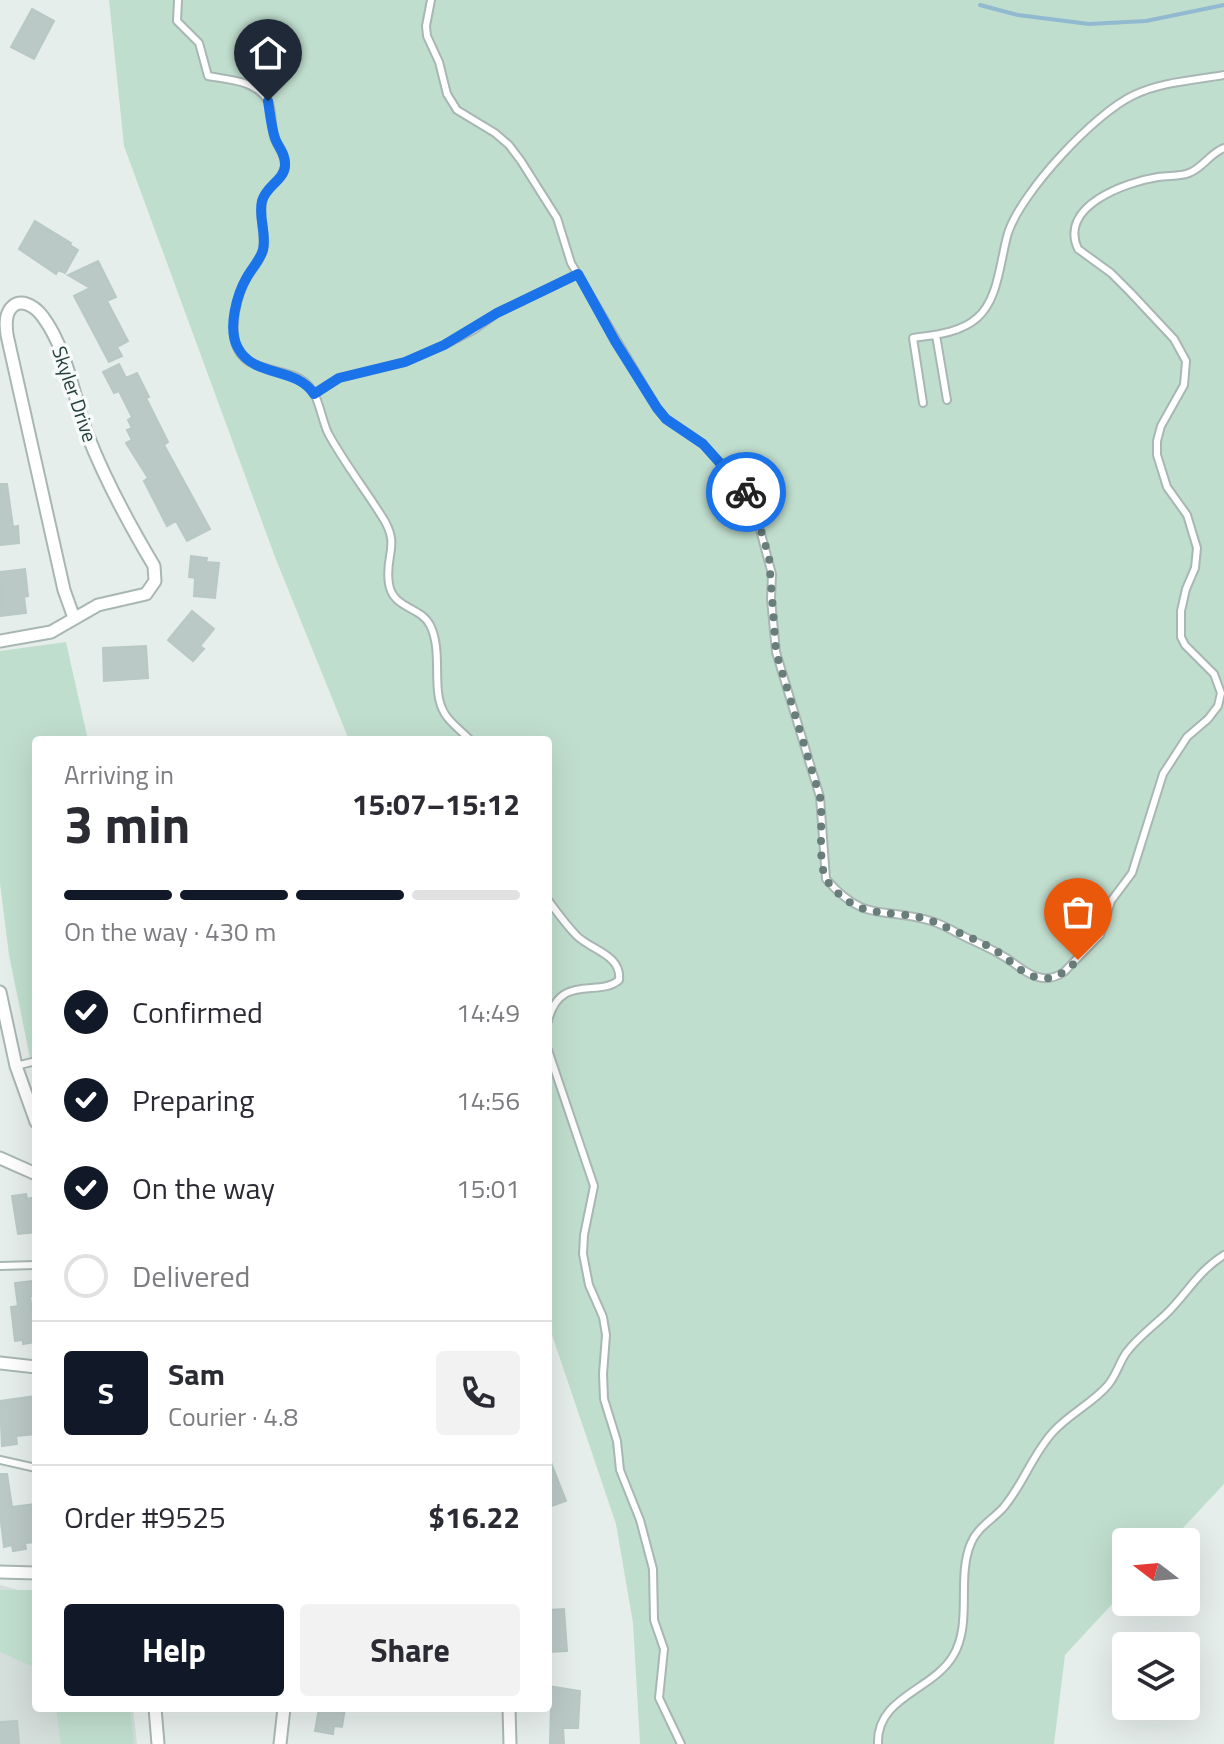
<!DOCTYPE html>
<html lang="en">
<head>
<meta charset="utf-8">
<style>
  body { margin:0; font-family:"Titillium Web",sans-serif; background:#f2f2f3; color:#2b2b33; height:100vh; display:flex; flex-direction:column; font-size:30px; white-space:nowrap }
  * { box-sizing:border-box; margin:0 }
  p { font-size:26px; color:#7c7c81 }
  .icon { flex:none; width:44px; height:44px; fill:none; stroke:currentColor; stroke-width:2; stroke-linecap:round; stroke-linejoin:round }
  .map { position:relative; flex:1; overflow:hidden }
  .panel { position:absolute; left:32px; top:736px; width:520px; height:976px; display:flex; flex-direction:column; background:#fff; border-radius:8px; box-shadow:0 8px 32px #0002 }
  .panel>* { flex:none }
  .needle { width:52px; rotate:286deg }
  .tools { position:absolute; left:1112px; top:1528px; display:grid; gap:16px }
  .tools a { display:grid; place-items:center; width:88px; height:88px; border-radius:8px; background:#fff; box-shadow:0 8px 32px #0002; font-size:40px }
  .pin { position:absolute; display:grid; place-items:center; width:68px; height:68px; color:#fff; margin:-82px -34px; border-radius:50% 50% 50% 0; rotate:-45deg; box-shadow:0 0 8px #0007 }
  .pin .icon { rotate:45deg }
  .courier { position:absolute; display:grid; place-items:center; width:80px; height:80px; margin:-40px; border:6px solid #1a73e8; border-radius:50%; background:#fff; color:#222; box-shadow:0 2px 10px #0007 }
  .headline em { font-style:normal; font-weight:700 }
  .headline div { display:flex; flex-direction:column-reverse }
  .headline { display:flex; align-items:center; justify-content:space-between; height:136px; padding:0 32px }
  h1 { font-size:52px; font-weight:700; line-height:60px }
  .bar { display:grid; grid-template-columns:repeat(4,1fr); gap:12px 8px; align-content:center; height:96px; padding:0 32px }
  .bar i { height:10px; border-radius:6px; background:#e1e1e2 }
  .bar .active { background:#111827 }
  .bar p { grid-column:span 4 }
  .line { display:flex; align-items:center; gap:20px; padding:0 32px; border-top:2px solid #e1e1e2 }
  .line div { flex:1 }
  .round { display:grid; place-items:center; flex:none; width:84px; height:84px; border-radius:8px; background:#f2f2f3 }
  ol { padding:0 32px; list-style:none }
  li { display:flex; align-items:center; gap:24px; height:88px }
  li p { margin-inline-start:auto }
  li .icon { padding:8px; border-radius:50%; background:#111827; color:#fff; stroke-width:4 }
  li:last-child { color:#7c7c81 }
  li i { width:44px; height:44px; border:4px solid #e1e1e2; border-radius:50% }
  .button { display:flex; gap:16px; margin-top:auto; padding:16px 32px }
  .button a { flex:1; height:92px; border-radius:8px; background:#111827; color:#fff; font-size:32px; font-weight:700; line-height:92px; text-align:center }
  .button a+a { background:#f2f2f3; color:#2b2b33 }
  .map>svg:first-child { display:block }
  .built { fill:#d4dedb }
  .green { fill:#c0dece }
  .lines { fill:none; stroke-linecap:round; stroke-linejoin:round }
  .stream { stroke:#91b9d0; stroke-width:4 }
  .building { fill:#bbc9c6; stroke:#b8c8c4; stroke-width:2 }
  .service-casing { stroke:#a8b6b4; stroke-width:10 }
  .minor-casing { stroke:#a8b6b4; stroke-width:15 }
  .service { stroke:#fff; stroke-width:6 }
  .minor { stroke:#fff; stroke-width:11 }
  .done { stroke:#697d7b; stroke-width:8; stroke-dasharray:0 14.4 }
  .route { stroke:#1a73e8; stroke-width:10 }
  .labels { text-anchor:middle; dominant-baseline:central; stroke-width:7; stroke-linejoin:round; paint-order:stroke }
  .street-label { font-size:20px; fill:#25403e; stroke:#f6faf9 }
</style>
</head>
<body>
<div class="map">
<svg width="1224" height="1744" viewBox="0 0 1224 1744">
  <rect width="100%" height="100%" fill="#e6eeec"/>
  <!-- built -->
  <path class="built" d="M0 1585 26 1592 36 1591V1708H133L137 1744H0Z"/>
  <!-- green -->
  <path class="green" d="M109 0H1224V1484L1170 1542H1126V1589L1065 1655 1054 1744H640L633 1623 616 1524 548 1323V740H349L275 557 124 146Z
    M66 642 88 740H36L35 1082 9 955 0 883V651Z
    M0 1590H36V1668L0 1652Z
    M56 1708H130L134 1744H61Z"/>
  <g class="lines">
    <!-- stream -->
    <path class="stream" d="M980 5 1018 15 1089 24 1146 21 1224 5"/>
  </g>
  <!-- building -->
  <path class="building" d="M32 9 54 21 34 59 11 47Z
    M35 221 71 243 70 245 78 250 65 273 58 270 56 274 19 249Z
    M98 261 116 297 107 301 128 341 117 347 122 356 109 362 74 296 90 288 68 275Z
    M119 364 126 378 137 373 149 397 146 398 168 442 164 445 210 529 187 541 176 521 167 526 144 481 148 478 126 443 132 440 127 430 132 428 128 420 132 417 119 391 114 393 103 372Z
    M0 484H7L13 527 18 526 19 543 0 545Z
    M191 556 207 558 206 562 219 563 215 598 194 596 195 578 189 577Z
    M25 569 28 596 24 597 26 613 1 616 0 572Z
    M192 611 214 629 200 646 204 649 193 661 168 640Z
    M146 646 148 678 104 681 103 648Z
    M26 1194 27 1199 32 1198 36 1232 18 1234 12 1196Z
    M31 1281 33 1296H30L36 1342 23 1344V1340L15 1341 11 1307 18 1306 15 1283Z
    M36 1396V1434L16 1436 17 1444 2 1446 0 1401Z
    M548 1455 566 1501 548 1507Z
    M0 1474H7L12 1507 36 1504V1542L25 1543 26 1549 13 1551 12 1545 4 1547 0 1514Z
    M564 1609 567 1651 548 1652V1610Z
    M548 1686 580 1691 578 1728H563L564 1744H550L551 1707H548Z
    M319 1708H345L342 1727 334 1726 333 1734 315 1731Z
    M17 1721 19 1744H0V1722Z"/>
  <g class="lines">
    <!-- service casing -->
    <g class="service-casing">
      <path id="service" d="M178 0 177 21 199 43 208 76C229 80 256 80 268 101 273 111 271 126 274 137 278 149 288 157 284 170 281 182 267 186 263 199 257 217 268 235 262 253 259 263 251 270 246 279 238 294 233 314 234 332 235 378 285 363 307 384 319 395 321 418 328 433 343 461 364 488 381 515 402 546 384 554 389 584 393 609 420 606 430 625 444 653 430 691 445 714 451 724 462 731 470 740
        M431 0 426 26 427 36 439 62 447 94 457 110 495 133 509 145 521 161 557 218 571 263 657 408 666 419 703 444 746 493 754 508 772 574 771 599 776 652 820 797 826 879C866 924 881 906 931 921 943 924 954 932 965 937 988 948 999 952 1019 967 1034 978 1048 983 1064 972L1100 935 1111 901 1132 873 1163 774 1187 737 1208 719 1218 706 1221 693 1214 674 1185 645 1181 637V611L1186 589 1195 568 1197 548 1187 515 1167 487 1157 455V441L1161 426 1184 385 1186 361 1174 339 1130 292 1111 273 1078 249C1058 206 1126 182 1158 177 1169 175 1179 177 1189 173 1203 168 1210 153 1224 148
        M936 335 947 400
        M314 394 339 378 405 362 444 345 475 329 497 313 578 274
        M923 403 913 338C934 335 960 333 977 318 999 299 1000 260 1008 233 1022 191 1095 113 1134 95 1161 82 1195 80 1224 75
        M548 900C557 912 566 925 577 936 591 950 622 955 619 980 599 998 560 972 548 1021
        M548 1050 594 1186 584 1235 583 1254 589 1285 603 1317 606 1335 603 1374 604 1399 617 1441 620 1470 640 1520 653 1569 654 1620 664 1649 659 1698 681 1744
        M16 1066 36 1061
        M0 1266 36 1265
        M0 1460 36 1468
        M878 1744C876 1697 932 1691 953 1656 973 1623 956 1578 971 1543 977 1528 992 1520 1003 1508 1023 1485 1032 1455 1053 1432 1069 1414 1093 1403 1108 1385 1116 1376 1119 1363 1126 1353 1137 1338 1151 1328 1165 1315 1187 1294 1197 1272 1224 1255"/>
    </g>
    <!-- minor casing -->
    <g class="minor-casing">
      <path id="minor" d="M0 641 51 632 98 605 146 594 155 581 154 566C129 524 106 482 88 436 73 397 68 351 43 317 35 306 18 295 9 311 5 318 6 327 7 335L64 590 74 618
        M0 992 16 1066 36 1122
        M0 1158 36 1174
        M0 1363 36 1367
        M0 1572 36 1573
        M155 1708 158 1744
        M509 1708 510 1744
        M280 1744 284 1708"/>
    </g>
    <!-- service -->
    <use href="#service" class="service"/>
    <!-- minor -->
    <use href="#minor" class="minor"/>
  </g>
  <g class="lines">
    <!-- done -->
    <path class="done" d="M746 492 754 508 769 557 776 652 820 797C824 819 816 866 828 882 863 927 896 904 939 924 957 932 978 940 995 950 1010 959 1023 977 1042 978 1058 980 1067 969 1078 960"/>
    <!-- route -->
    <path class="route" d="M268 101C270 113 271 126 275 138 278 147 286 154 285 166 284 180 266 186 262 201 258 217 267 234 263 250 260 260 252 268 247 277 237 294 227 329 238 348 254 378 296 366 314 394L339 378 405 362 444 345 497 313 578 274 615 341 657 408 666 419 703 444 746 492"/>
  </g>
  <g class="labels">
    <!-- street labels -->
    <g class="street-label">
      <text transform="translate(75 394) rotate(71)">Skyler Drive</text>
    </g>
  </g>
</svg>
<div class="tools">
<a><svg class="needle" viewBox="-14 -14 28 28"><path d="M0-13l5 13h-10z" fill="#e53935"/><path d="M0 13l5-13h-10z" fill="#7c7c81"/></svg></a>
<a><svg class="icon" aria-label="layers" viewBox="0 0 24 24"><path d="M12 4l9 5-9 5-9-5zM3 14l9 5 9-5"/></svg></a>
</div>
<div class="pin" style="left:1078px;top:960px;background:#ea580c"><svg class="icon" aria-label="bag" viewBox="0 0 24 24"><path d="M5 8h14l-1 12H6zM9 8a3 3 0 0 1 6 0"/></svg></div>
<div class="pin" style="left:268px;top:101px;background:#1f2937"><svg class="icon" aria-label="home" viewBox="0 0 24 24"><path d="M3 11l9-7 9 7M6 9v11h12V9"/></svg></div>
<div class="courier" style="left:746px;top:492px"><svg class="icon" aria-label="bike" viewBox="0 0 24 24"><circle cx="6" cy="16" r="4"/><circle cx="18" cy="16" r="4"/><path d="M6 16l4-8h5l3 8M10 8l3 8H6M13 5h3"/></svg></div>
<section class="panel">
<div class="headline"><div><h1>3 min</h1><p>Arriving in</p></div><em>15:07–15:12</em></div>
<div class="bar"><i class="active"></i><i class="active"></i><i class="active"></i><i></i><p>On the way · 430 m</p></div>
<ol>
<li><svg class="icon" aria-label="check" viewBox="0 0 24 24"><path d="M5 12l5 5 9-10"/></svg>Confirmed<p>14:49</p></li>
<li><svg class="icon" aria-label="check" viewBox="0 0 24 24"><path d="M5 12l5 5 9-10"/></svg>Preparing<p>14:56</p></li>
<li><svg class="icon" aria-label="check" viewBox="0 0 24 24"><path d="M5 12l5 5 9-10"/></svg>On the way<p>15:01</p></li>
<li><i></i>Delivered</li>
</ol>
<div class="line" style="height:144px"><b class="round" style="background:#111827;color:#fff">S</b><div><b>Sam</b><p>Courier · 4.8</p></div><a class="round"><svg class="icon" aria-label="phone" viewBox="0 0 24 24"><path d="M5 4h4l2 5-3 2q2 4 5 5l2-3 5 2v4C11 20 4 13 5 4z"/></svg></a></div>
<div class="line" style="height:104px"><div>Order #9525</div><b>$16.22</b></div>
<div class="button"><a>Help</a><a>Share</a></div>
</section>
</div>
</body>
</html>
